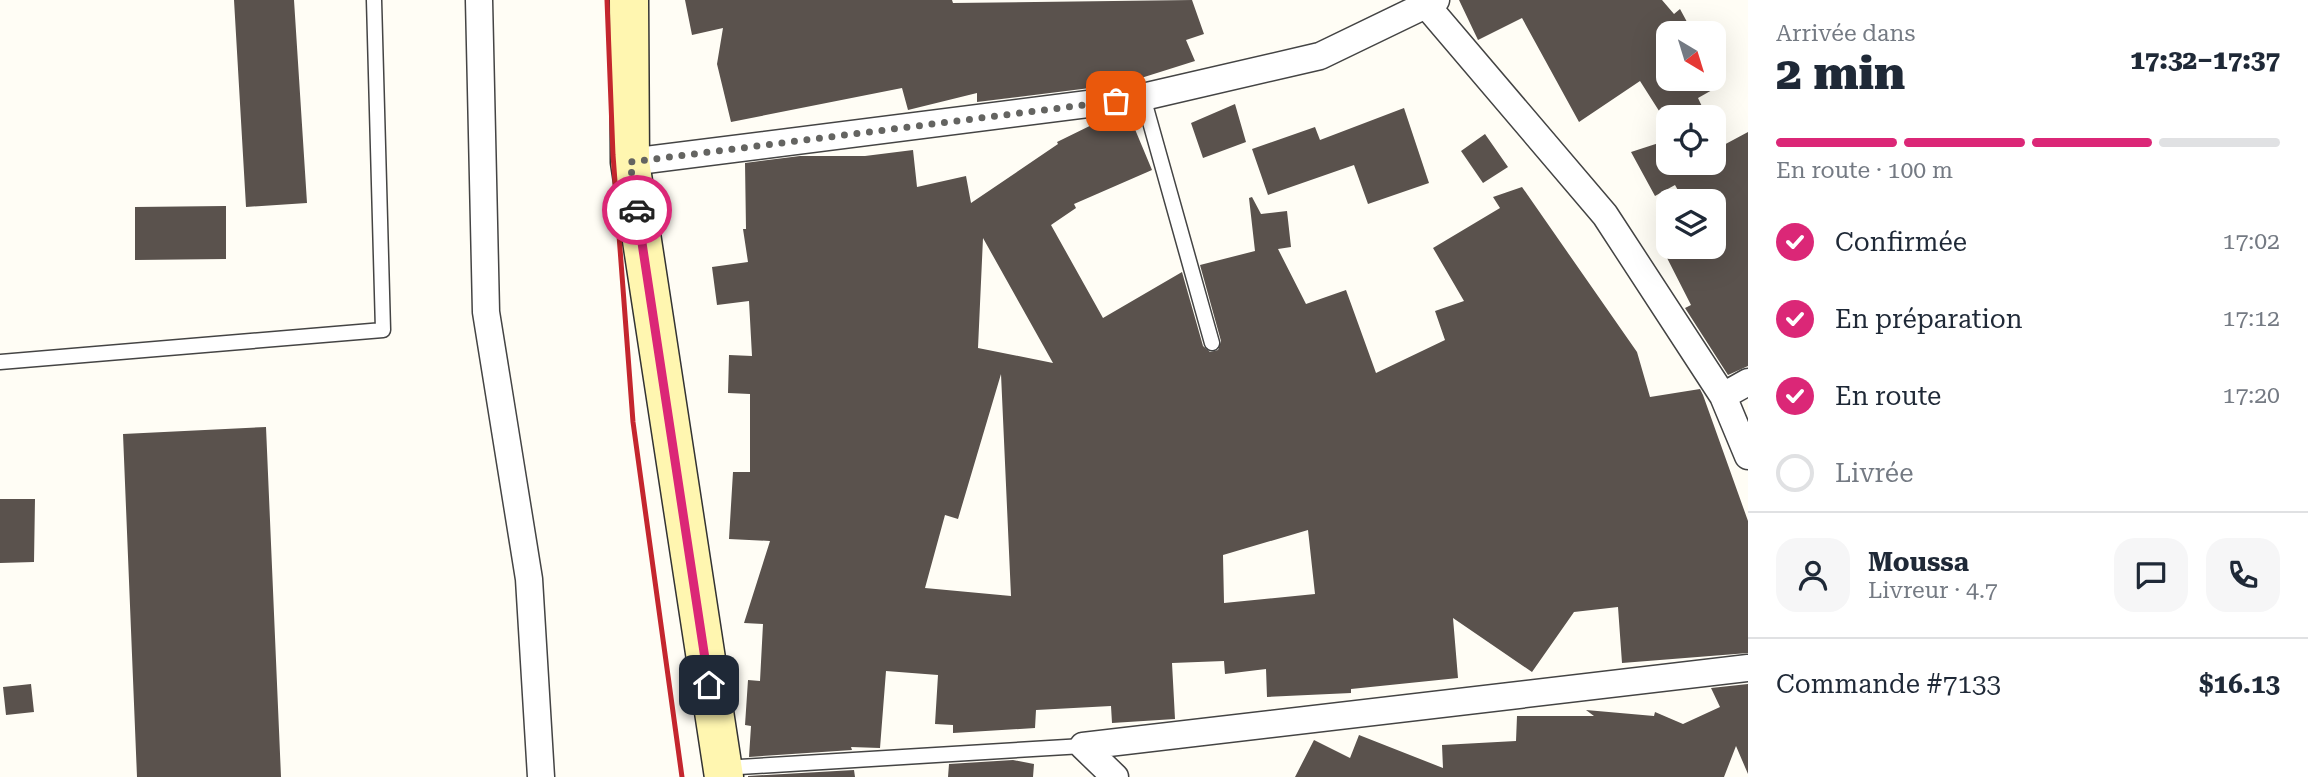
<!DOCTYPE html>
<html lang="fr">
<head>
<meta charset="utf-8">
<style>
  body { margin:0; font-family:"Roboto Serif",serif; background:#f6f6f7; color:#1f2937; height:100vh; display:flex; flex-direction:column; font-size:26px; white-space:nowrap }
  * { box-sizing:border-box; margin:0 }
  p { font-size:23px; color:#747a83 }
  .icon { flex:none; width:38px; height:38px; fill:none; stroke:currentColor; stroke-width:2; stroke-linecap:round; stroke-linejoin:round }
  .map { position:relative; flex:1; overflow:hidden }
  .sheet { display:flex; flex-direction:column; background:#fff; width:560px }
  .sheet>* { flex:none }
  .needle { width:46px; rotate:142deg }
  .buttons { position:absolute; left:1656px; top:21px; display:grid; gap:14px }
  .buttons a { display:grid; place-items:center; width:70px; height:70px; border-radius:14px; background:#fff; box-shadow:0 7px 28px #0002; font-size:35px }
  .pin { position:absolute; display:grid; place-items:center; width:60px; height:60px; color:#fff; margin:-30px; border-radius:14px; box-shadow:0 4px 10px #0006 }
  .courier { position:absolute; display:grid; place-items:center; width:70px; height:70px; margin:-35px; border:5px solid #db2777; border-radius:50%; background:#fff; color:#222; box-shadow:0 2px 9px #0007 }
  .summary em { font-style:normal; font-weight:800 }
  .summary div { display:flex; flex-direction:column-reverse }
  .summary { display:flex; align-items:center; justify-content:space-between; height:119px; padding:0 28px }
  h1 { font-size:46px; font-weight:800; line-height:52px }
  .bar { display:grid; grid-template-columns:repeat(4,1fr); gap:10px 7px; align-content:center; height:84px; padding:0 28px }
  .bar i { height:9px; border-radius:5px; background:#e0e1e3 }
  .bar .selected { background:#db2777 }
  .bar p { grid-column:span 4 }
  .line { display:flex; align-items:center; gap:18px; padding:0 28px; border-top:2px solid #e0e1e3 }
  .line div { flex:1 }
  .round { display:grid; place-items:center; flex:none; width:74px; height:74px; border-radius:21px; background:#f6f6f7 }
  ol { padding:0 28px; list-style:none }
  li { display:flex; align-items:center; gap:21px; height:77px }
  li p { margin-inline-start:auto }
  li .icon { padding:7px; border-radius:50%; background:#db2777; color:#fff; stroke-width:4 }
  li:last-child { color:#747a83 }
  li i { width:38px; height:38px; border:4px solid #e0e1e3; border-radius:50% }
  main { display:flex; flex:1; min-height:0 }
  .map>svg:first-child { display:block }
  .building { fill:#5a524d; fill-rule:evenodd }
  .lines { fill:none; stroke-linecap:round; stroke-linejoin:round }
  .lane-casing { stroke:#444; stroke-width:17 }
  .street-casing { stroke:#444; stroke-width:29 }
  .secondary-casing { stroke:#333; stroke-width:41 }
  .lane { stroke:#fff; stroke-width:14 }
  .street { stroke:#fff; stroke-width:26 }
  .secondary { stroke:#fff6b0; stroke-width:38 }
  .rail { stroke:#c4262e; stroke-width:5 }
  .done { stroke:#646461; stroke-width:7; stroke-dasharray:0 12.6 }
  .route { stroke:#db2777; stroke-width:9 }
</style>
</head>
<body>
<main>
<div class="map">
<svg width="1748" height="777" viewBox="0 0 1748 777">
  <rect width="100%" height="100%" fill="#fffdf5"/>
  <!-- building -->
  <path class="building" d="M234 0H294L307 203 246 207Z
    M685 0H952L953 3 1192 0 1204 34 1186 40 1195 61 1122 84 977 102V93L908 110 902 88 731 122 717 64 723 28 692 35Z
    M1459 0H1662L1674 14 1680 9 1693 33H1668V79H1713V70L1721 85 1698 98 1707 117H1668V125L1640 81 1579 122 1522 18 1478 40Z
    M1235 104 1246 142 1203 158 1191 123Z
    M1404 108 1429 183 1368 204 1354 165 1268 195 1252 149 1315 127 1320 140Z
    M1129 115 1152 170 1074 204 1076 208 1051 225 1103 318 1182 272 1203 346 1210 352 1218 350 1221 341 1200 265 1255 251 1249 198 1252 197 1261 214 1287 211 1291 247 1278 249 1306 304 1346 290 1376 373 1445 340 1435 311 1464 301 1433 248 1500 208 1493 197 1522 187 1637 352 1650 397 1700 389 1703 395 1748 521V653L1622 663 1618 607 1574 612 1532 672 1453 618 1458 678 1351 689V693L1267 697 1266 669 1225 674 1224 661 1172 663 1175 719 1112 723 1111 706 1036 710 1035 728 953 733V725L935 724 938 675 886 671 880 748 851 747 852 750 749 757 751 726 745 725 748 680 760 681 763 624 744 623 770 541 729 539 733 472H750V394L728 393 729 355 752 356 749 301 717 305 712 267 748 262 743 229H746L745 163 800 156H865L913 150 917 187 966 176 971 203 1058 144 1057 142 1106 118ZM983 238 1053 363 978 348ZM1001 374 1011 596 925 588 945 515 958 519ZM1308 530 1315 594 1224 603 1223 555Z
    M1713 132 1720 147 1748 132V366L1728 375 1685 308 1691 305 1665 254 1680 247H1713V201H1684L1675 185 1655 196 1631 152 1668 140V163H1713Z
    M1485 134 1508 167 1483 183 1461 151Z
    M226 206V259L135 260V207Z
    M266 427 281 777H137L123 434Z
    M0 499H35L34 562 0 563Z
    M31 684 34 712 6 715 3 687Z
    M1748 684V774L1736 746 1724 777H1295L1314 740 1350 758 1359 735 1443 768 1442 745 1516 741 1517 716H1594L1586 710 1654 716 1655 712 1683 724 1720 707 1711 688Z
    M1013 760 1034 764 1033 777H948L949 764Z
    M854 770 855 777H748V776Z"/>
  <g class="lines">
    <!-- lane casing -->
    <g class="lane-casing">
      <path id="lane" d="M1143 97 1212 343
        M0 362 383 330 374 0
        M723 768 1083 746"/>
    </g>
    <!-- street casing -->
    <g class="street-casing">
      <path id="street" d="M479 0 486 312 529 579 541 777
        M1422 0 1605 215 1723 396 1748 456
        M630 162 1143 97 1320 56 1436 0
        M1723 396 1748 382
        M1083 746 1748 668
        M1083 746 1115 777"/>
    </g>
    <!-- secondary casing -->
    <g class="secondary-casing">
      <path id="secondary" d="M629 0 630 162 724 777"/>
    </g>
    <!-- lane -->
    <use href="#lane" class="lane"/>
    <!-- street -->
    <use href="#street" class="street"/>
    <!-- secondary -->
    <use href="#secondary" class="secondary"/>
    <!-- rail -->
    <path class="rail" d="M607 0 613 155 633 422 682 777"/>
  </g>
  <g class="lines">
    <!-- done -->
    <path class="done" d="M637 210 630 162 1116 101"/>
    <!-- route -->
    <path class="route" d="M637 210 709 685"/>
  </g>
</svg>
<div class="buttons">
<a><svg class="needle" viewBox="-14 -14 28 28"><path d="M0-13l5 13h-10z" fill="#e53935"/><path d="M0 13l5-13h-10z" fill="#747a83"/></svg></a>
<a><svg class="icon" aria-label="locate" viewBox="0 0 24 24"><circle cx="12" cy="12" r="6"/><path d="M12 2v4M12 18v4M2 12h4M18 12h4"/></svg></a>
<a><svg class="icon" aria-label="layers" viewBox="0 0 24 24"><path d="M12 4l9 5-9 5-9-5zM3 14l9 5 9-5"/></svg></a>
</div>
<div class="pin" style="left:1116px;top:101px;background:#ea580c"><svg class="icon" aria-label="bag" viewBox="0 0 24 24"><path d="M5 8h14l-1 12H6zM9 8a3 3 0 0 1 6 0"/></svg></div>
<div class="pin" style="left:709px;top:685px;background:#1f2937"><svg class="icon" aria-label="home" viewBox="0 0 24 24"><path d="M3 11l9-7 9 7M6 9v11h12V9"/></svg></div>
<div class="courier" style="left:637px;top:210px"><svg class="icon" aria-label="car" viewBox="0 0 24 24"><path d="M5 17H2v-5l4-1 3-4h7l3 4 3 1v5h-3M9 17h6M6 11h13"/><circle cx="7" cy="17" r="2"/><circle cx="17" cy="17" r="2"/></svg></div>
</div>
<section class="sheet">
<div class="summary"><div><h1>2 min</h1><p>Arrivée dans</p></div><em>17:32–17:37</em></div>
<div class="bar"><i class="selected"></i><i class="selected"></i><i class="selected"></i><i></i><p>En route · 100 m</p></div>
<ol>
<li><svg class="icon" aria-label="check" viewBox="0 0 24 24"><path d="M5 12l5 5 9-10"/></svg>Confirmée<p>17:02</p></li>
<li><svg class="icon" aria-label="check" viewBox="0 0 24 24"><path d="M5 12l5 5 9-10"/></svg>En préparation<p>17:12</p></li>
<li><svg class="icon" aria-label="check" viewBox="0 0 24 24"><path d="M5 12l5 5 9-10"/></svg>En route<p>17:20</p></li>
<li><i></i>Livrée</li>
</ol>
<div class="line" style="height:126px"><a class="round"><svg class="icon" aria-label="person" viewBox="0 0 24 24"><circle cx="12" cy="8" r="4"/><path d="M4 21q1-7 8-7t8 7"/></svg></a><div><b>Moussa</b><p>Livreur · 4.7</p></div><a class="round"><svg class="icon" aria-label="chat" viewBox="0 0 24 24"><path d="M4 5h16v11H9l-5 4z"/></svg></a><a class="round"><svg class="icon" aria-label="phone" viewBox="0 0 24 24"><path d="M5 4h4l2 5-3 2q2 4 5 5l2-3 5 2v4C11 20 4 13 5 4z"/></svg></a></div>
<div class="line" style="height:91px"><div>Commande #7133</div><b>$16.13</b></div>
</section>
</main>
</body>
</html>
